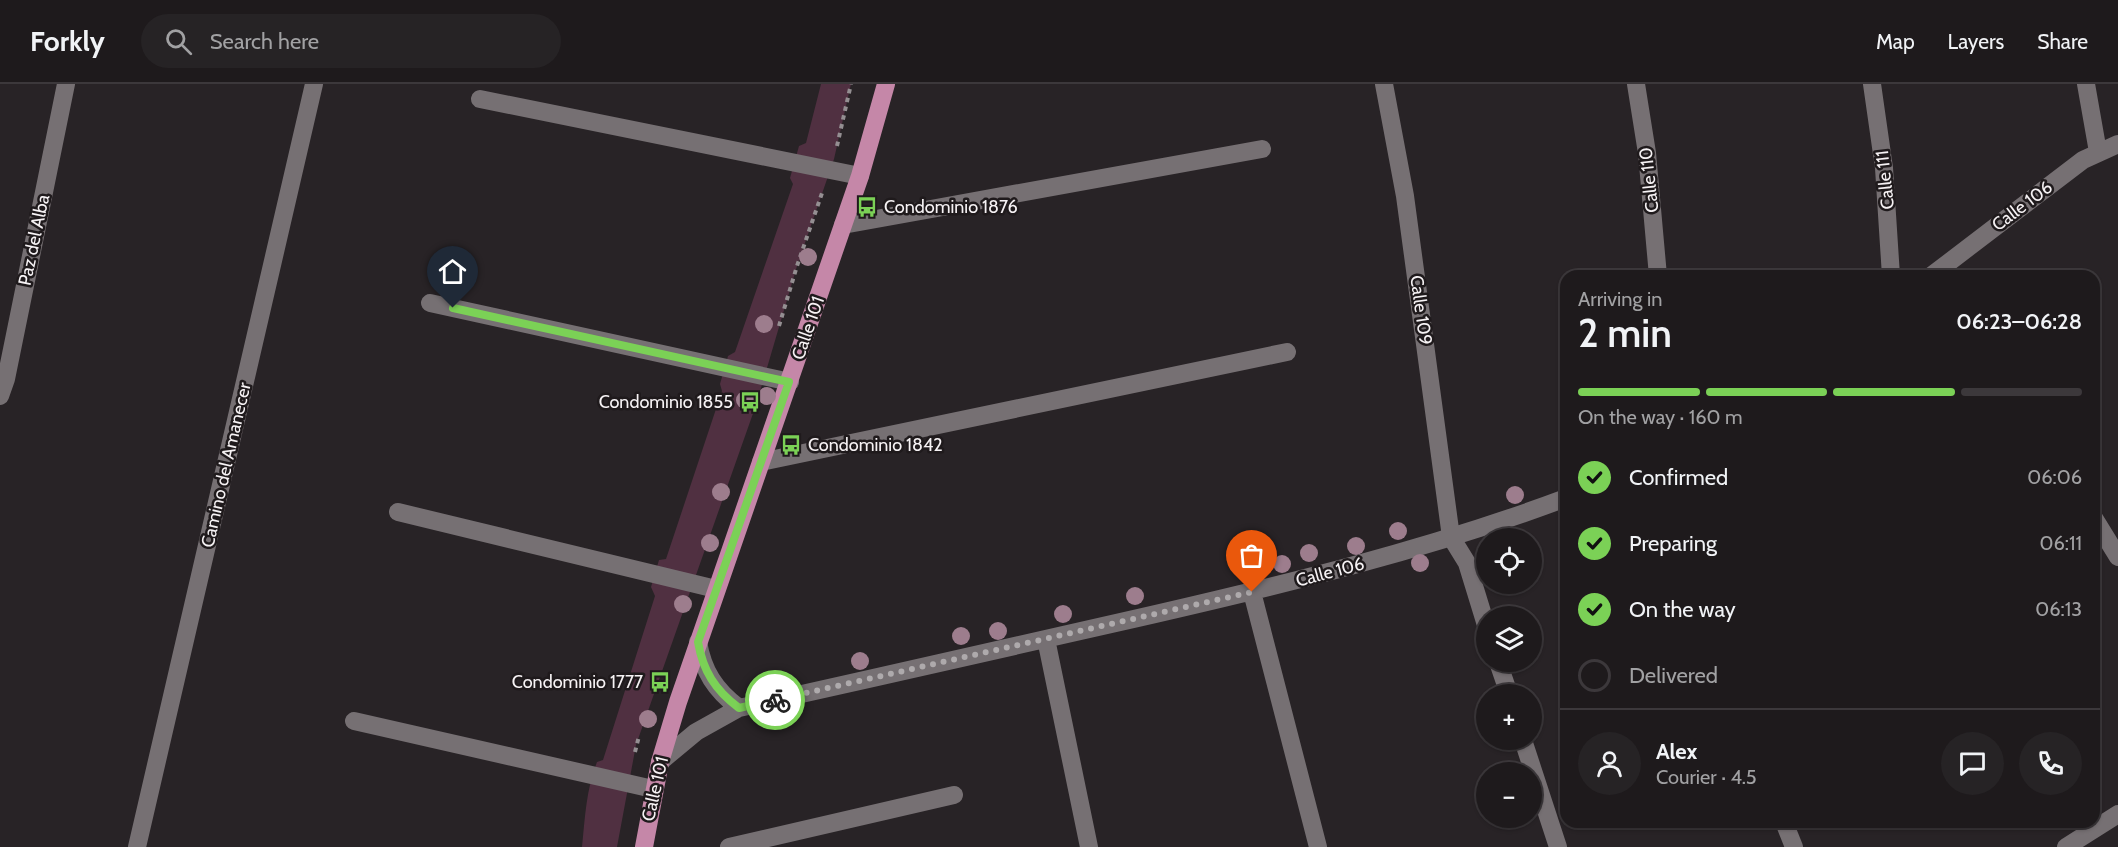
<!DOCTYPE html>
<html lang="en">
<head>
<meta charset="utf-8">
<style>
  body { margin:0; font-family:Cabin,sans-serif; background:#262325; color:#f1f3f6; height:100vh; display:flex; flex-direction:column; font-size:22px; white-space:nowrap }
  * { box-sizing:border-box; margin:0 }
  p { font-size:20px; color:#a1a1a3 }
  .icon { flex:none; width:33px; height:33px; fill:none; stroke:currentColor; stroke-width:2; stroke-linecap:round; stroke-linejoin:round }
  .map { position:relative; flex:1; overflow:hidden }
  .side { position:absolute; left:1560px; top:186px; width:540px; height:558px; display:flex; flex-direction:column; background:#1e1a1c; border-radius:18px; box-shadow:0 2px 4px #0004,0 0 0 2px #3c383b }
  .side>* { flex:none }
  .tools { position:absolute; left:1476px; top:444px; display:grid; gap:12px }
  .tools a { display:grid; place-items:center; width:66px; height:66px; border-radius:50%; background:#1e1a1c; box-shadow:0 2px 4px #0004,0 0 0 2px #3c383b; font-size:30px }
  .pin { position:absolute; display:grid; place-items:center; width:51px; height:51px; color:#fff; margin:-62px -26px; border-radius:50% 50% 50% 0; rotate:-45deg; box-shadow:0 0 6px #0007 }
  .pin .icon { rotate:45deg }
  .courier { position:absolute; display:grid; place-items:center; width:60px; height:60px; margin:-30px; border:4px solid #7bd156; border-radius:50%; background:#fff; color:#222; box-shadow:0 2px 8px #0007 }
  .head em { font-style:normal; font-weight:600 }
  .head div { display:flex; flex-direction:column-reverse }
  .head { display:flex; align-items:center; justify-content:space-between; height:102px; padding:0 18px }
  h1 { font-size:39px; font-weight:600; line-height:45px }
  .bar { display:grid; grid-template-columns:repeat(4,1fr); gap:9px 6px; align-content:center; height:72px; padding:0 18px }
  .bar i { height:8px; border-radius:4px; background:#3c383b }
  .bar .on { background:#7bd156 }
  .bar p { grid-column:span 4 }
  .line { display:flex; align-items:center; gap:15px; padding:0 18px; border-top:2px solid #3c383b }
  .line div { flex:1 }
  .round { display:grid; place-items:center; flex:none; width:63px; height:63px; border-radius:32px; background:#262325 }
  ol { padding:0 18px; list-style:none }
  li { display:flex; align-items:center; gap:18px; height:66px }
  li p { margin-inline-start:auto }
  li .icon { padding:6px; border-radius:50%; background:#7bd156; color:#111; stroke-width:4 }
  li:last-child { color:#a1a1a3 }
  li i { width:33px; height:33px; border:3px solid #3c383b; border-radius:50% }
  header { display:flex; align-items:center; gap:36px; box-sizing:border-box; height:84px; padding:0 30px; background:#1e1a1c; border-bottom:2px solid #3c383b }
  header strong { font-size:28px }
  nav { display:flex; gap:33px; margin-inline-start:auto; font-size:21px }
  .search { width:420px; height:54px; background:#262325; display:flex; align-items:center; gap:15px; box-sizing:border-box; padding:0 21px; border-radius:33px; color:#a1a1a3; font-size:22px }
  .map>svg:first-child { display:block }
  .green { fill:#503041 }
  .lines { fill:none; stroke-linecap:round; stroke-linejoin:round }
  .path { stroke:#948f92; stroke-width:4; stroke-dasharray:4.5 4.5; stroke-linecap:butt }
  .minor { stroke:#767073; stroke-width:18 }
  .major { stroke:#c587a8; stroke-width:18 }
  .tree { fill:#9d7d8d }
  .done { stroke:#aeaaac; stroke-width:6; stroke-dasharray:0 10.8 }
  .route { stroke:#7bd156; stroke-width:8 }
  .labels { text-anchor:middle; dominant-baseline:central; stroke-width:5; stroke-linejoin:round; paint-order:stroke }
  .street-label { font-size:18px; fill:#f6f2f4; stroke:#1f1a1c }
  .poi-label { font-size:18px; fill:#f6f2f4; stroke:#1f1a1c; text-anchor:start }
</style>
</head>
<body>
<header>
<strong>Forkly</strong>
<div class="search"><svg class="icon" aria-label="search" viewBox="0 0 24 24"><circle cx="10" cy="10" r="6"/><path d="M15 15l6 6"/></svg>Search here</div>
<nav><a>Map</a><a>Layers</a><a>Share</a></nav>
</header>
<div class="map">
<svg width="2118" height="763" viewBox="0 0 2118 763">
  <rect width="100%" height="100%" fill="#282326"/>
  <!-- green -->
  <path class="green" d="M821 0H851L834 75 797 182 756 321 636 661 617 763H582C585 734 586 706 597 678L603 676 655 512 651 503 659 476 666 475 722 307 720 300 728 272 735 268 793 100 790 94 799 62 806 59Z"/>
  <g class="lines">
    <!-- path -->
    <path class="path" d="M837 62 851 0
      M779 242 797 182 822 109
      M635 668 639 652"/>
    <!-- minor -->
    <path class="minor" d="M1384 0 1405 112 1451 453 1467 479 1486 541
      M1636 0 1647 69 1658 192
      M1872 0 1884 84 1891 192
      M2086 0 2098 68
      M480 15 860 92
      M843 141 1262 65
      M1931 192 2083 76 2118 60
      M430 219 790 298
      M0 312 6 295 66 0
      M761 378 1287 268
      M398 428 716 505
      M2094 434 2118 473
      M1252 508 1318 763
      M1046 555 1089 763
      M698 558C703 587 715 606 739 624
      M1498 578 1509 610
      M354 637 653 705
      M1523 656 1558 763
      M660 678 696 648 739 624C872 594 1005 565 1138 534 1282 501 1427 466 1566 414
      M1784 738 1794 763
      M137 763 314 0
      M729 763 954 711
      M2066 763 2118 730"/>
    <!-- major -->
    <path class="major" d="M644 763 660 678 678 618 860 92 886 0"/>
  </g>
  <!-- trees -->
  <g class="tree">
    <circle cx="808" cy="173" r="9"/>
    <circle cx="764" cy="240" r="9"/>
    <circle cx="767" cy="312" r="9"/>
    <circle cx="745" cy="316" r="9"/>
    <circle cx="721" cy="408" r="9"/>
    <circle cx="1515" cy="411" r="9"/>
    <circle cx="1398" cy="447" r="9"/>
    <circle cx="710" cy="459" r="9"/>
    <circle cx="1356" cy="462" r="9"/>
    <circle cx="1309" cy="469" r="9"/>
    <circle cx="1420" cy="479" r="9"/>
    <circle cx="1282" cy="480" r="9"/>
    <circle cx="1135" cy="512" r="9"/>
    <circle cx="683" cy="520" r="9"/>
    <circle cx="1063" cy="530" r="9"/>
    <circle cx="998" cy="547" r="9"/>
    <circle cx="961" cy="552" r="9"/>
    <circle cx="860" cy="577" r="9"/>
    <circle cx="648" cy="635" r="9"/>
  </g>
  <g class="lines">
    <!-- done -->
    <path class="done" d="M775 616 1252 508"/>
    <!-- route -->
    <path class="route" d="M453 224 789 298 698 558C703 587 715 606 739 624L775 616"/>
  </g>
  <!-- icons -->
  <defs>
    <g id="bus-bare" transform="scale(1.62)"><path d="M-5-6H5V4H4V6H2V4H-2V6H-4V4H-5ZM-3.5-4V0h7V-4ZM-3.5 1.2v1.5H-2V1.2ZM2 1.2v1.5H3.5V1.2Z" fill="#7bd156" stroke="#1f1a1c" stroke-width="2.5" paint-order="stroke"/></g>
  </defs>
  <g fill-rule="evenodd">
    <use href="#bus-bare" x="867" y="123"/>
    <use href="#bus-bare" x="750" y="318"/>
    <use href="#bus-bare" x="791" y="361"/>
    <use href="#bus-bare" x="660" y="598"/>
  </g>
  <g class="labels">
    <!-- street labels -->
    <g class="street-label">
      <text transform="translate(1649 96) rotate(-96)">Calle 110</text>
      <text transform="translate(1885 96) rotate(-96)">Calle 111</text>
      <text transform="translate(2022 122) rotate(-37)">Calle 106</text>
      <text transform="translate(34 156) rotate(-78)">Paz del Alba</text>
      <text transform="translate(1421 226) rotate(82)">Calle 109</text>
      <text transform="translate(808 244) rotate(-71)">Calle 101</text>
      <text transform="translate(226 381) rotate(-77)">Camino del Amanecer</text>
      <text transform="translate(1330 488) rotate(-15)">Calle 106</text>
      <text transform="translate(655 705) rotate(-77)">Calle 101</text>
    </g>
    <!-- poi labels -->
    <g class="poi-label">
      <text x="884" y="123">Condominio 1876</text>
      <text x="733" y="318" text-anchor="end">Condominio 1855</text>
      <text x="808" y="361">Condominio 1842</text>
      <text x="643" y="598" text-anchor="end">Condominio 1777</text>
    </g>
  </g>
</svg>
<div class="tools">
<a><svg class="icon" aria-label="locate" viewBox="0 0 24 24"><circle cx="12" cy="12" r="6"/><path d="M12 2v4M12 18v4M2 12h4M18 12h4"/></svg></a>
<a><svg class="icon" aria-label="layers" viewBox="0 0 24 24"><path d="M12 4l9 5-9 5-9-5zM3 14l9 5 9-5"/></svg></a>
<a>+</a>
<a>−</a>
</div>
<div class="pin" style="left:1252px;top:508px;background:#ea580c"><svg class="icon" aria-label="bag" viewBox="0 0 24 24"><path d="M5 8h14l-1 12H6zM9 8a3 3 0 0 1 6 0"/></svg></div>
<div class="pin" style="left:453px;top:224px;background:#1f2937"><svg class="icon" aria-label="home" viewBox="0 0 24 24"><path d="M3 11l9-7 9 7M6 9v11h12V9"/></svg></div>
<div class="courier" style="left:775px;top:616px"><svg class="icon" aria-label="bike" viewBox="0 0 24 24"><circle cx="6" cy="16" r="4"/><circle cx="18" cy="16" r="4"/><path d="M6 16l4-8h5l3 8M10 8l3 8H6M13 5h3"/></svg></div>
<section class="side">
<div class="head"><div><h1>2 min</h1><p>Arriving in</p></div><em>06:23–06:28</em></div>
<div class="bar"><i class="on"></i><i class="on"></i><i class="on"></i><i></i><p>On the way · 160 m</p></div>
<ol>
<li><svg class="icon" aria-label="check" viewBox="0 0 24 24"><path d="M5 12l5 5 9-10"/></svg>Confirmed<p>06:06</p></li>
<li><svg class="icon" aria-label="check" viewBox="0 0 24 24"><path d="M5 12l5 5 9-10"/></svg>Preparing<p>06:11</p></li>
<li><svg class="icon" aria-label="check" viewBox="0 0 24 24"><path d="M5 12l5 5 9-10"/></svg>On the way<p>06:13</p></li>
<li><i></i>Delivered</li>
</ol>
<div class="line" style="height:108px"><a class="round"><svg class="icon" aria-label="person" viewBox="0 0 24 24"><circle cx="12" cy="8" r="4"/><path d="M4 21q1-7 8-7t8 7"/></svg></a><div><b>Alex</b><p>Courier · 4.5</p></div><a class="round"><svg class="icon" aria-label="chat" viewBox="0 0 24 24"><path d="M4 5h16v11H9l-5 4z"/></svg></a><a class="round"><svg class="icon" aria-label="phone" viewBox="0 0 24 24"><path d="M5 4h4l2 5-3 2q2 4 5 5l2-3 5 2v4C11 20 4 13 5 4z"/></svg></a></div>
</section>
</div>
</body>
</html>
